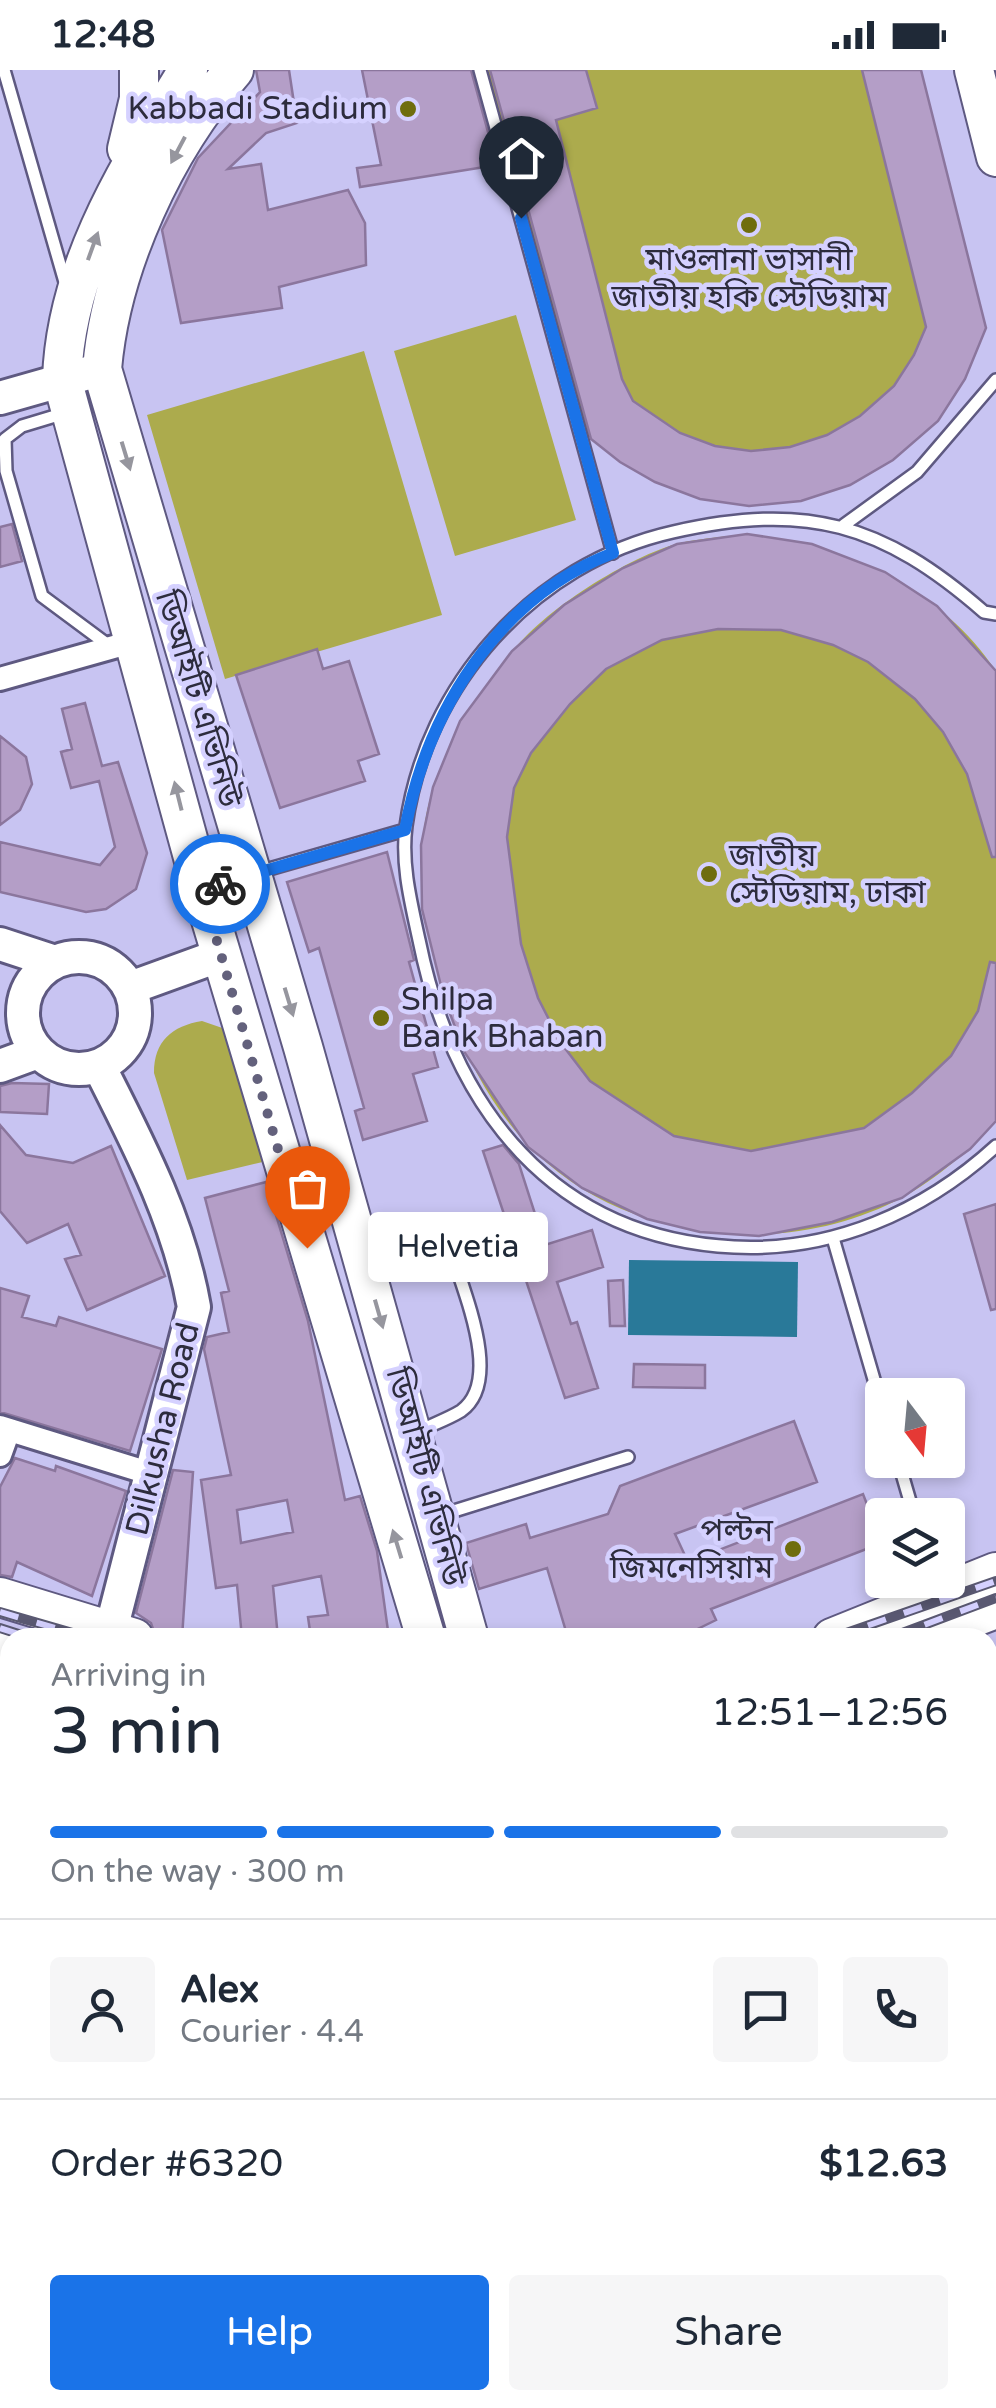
<!DOCTYPE html>
<html lang="en">
<head>
<meta charset="utf-8">
<style>
  body { margin:0; font-family:"Varela Round","Noto Sans Bengali",sans-serif; background:#f6f6f7; color:#1f2937; height:100vh; display:flex; flex-direction:column; font-size:38px; white-space:nowrap }
  * { box-sizing:border-box; margin:0 }
  p { font-size:32px; color:#747a83 }
  .icon { flex:none; width:55px; height:55px; fill:none; stroke:currentColor; stroke-width:2; stroke-linecap:round; stroke-linejoin:round }
  .map { position:relative; flex:1; overflow:hidden }
  .details { position:absolute; left:0px; top:1558px; width:998px; height:782px; display:flex; flex-direction:column; background:#fff; border-radius:30px 30px 0 0; box-shadow:0 5px 15px #0003 }
  .details>* { flex:none }
  .needle { width:65px; rotate:164deg }
  .controls { position:absolute; left:865px; top:1308px; display:grid; gap:20px }
  .controls a { display:grid; place-items:center; width:100px; height:100px; border-radius:10px; background:#fff; box-shadow:0 5px 15px #0003; font-size:50px }
  .pin { position:absolute; display:grid; place-items:center; width:85px; height:85px; color:#fff; margin:-102px -42px; border-radius:50% 50% 50% 0; rotate:-45deg; box-shadow:0 0 10px #0007 }
  .pin .icon { rotate:45deg }
  .courier { position:absolute; display:grid; place-items:center; width:100px; height:100px; margin:-50px; border:8px solid #1a73e8; border-radius:50%; background:#fff; color:#222; box-shadow:0 2px 12px #0007 }
  .bubble { position:absolute; height:70px; border-radius:10px; background:#fff; box-shadow:0 5px 15px #0003; font-size:32px; font-weight:600; line-height:70px; text-align:center }
  .summary em { font-style:normal; font-weight:600 }
  .summary div { display:flex; flex-direction:column-reverse }
  .summary { display:flex; align-items:center; justify-content:space-between; height:170px; padding:0 50px }
  h1 { font-size:65px; font-weight:600; line-height:75px }
  .bar { display:grid; grid-template-columns:repeat(4,1fr); gap:15px 10px; align-content:center; height:120px; padding:0 50px }
  .bar i { height:12px; border-radius:8px; background:#e0e1e3 }
  .bar .on { background:#1a73e8 }
  .bar p { grid-column:span 4 }
  .line { display:flex; align-items:center; gap:25px; padding:0 50px; border-top:2px solid #e0e1e3 }
  .line div { flex:1 }
  .round { display:grid; place-items:center; flex:none; width:105px; height:105px; border-radius:10px; background:#f6f6f7 }
  .primary-button { display:flex; gap:20px; margin-top:auto; padding:20px 50px }
  .primary-button a { flex:1; height:115px; border-radius:10px; background:#1a73e8; color:#fff; font-size:40px; font-weight:600; line-height:115px; text-align:center }
  .primary-button a+a { background:#f6f6f7; color:#1f2937 }
  .status { display:flex; justify-content:space-between; align-items:center; height:70px; padding:0 50px; background:#fff; direction:ltr }
  .status svg { height:28px; fill:currentColor }
  .map>svg:first-child { display:block }
  .green { fill:#acab4d }
  .water { fill:#297999 }
  .building { fill:#b49ec7; stroke:#8b769d; stroke-width:2.5; fill-rule:evenodd }
  .lines { fill:none; stroke-linecap:round; stroke-linejoin:round }
  .lane-casing { stroke:#5e5981; stroke-width:16 }
  .street-casing { stroke:#5e5981; stroke-width:28 }
  .secondary-casing { stroke:#5e5981; stroke-width:38 }
  .primary-casing { stroke:#5e5981; stroke-width:42 }
  .lane { stroke:#fff; stroke-width:11 }
  .street { stroke:#fff; stroke-width:22 }
  .secondary { stroke:#fff; stroke-width:32 }
  .primary { stroke:#fff; stroke-width:38 }
  .rail-casing { stroke:#5a5972; stroke-width:10 }
  .rail { stroke:#d5d1ff; stroke-width:6; stroke-dasharray:19; stroke-linecap:butt }
  .oneway { fill:#96969e }
  .done { stroke:#63617c; stroke-width:10; stroke-dasharray:0 18 }
  .route { stroke:#1a73e8; stroke-width:12 }
  .poi-dot { fill:#6f6d0e; stroke:#d5d1ff; stroke-width:4 }
  .labels { text-anchor:middle; dominant-baseline:central; stroke-width:9; stroke-linejoin:round; paint-order:stroke }
  .poi-label { font-size:32px; fill:#2d2c3d; stroke:#d5d1ff; text-anchor:end }
  .street-label { font-size:32px; fill:#2d2c3d; stroke:#d5d1ff }
</style>
</head>
<body>
<div class="status"><b>12:48</b><svg viewBox="0 0 49 12"><path d="M0 12V9h3v3zM5 12V6h3v6zM10 12V3h3v9zM15 12V0h3v12zM26 1h20v11H26zM47 4h2v5h-2z"/></svg></div>
<div class="map">
<svg width="996" height="2338" viewBox="0 0 996 2338">
  <rect width="100%" height="100%" fill="#c8c4f2"/>
  <!-- green -->
  <path class="green" d="M485 0H921L986 258 965 309 850 415 801 431 749 436 700 429 655 412 620 392 587 365 568 326Z
    M516 245 576 450 455 486 394 281Z
    M364 281 442 545 225 609 147 345Z
    M747 464C845 479 939 515 996 601V1051C969 1080 937 1109 903 1127 789 1189 630 1174 536 1083 489 1038 459 975 441 914 421 851 413 786 432 721 441 692 465 662 480 636 490 619 499 600 511 584 540 542 631 485 680 473 702 468 725 467 747 464Z
    M202 951 231 961 267 1091 187 1110 154 1003C154 971 172 956 202 951Z"/>
  <!-- water -->
  <path class="water" d="M629 1190 798 1192 797 1267 628 1265Z"/>
  <!-- building -->
  <path class="building" d="M256 0H289L297 53 266 63 228 99 261 94 268 140 348 120 365 153 366 195 279 217 282 238 181 253 162 160 198 88 260 22Z
    M362 0H471L497 95 360 117 357 98 381 95Z
    M490 0H586L597 38 556 50 622 309 633 331 680 363 715 376 751 381 790 377 827 365 860 346 894 316 914 285 926 257 862 0H921L986 258 965 309 938 351 893 390 850 415 801 431 749 436 700 429 655 412 620 392 591 369Z
    M12 454 22 491 0 497V457Z
    M747 464 812 474 885 502 937 536 996 601V787H992L967 704 943 662 915 629 868 592 833 575 781 560 718 559 662 570 606 599 570 634 531 683 514 718 507 767 521 874 538 928 561 973 590 1011 674 1066 751 1081 864 1058 912 1023 951 986 978 941 990 892 996 893V1051L970 1079 902 1128 832 1152 759 1166 700 1162 647 1149 582 1118 528 1077 465 983 444 928 422 839 421 775 433 717 460 651 512 581 564 535 623 498 677 474Z
    M317 579 323 599 349 591 379 684 358 691 365 711 280 738 236 605Z
    M85 633 102 696 118 692 147 783 136 819 106 839 86 842 0 822V772L100 795 115 777 99 711 71 718 61 682 72 679 62 639Z
    M0 666 26 687 32 714 20 740 0 755Z
    M387 782 414 890 409 892 438 997 413 1004 427 1051 363 1070 355 1041 364 1038 319 878 309 882 287 812Z
    M12 1013 49 1014 47 1044 0 1042V1016Z
    M0 1055 26 1085 73 1093 111 1076 165 1206 87 1240 65 1189 81 1185 68 1154 27 1173 0 1141Z
    M503 1075 519 1094 545 1175 592 1160 603 1197 557 1212 571 1254 577 1252 598 1318 565 1328 483 1081Z
    M266 1112 308 1251 345 1430 360 1426 377 1481 389 1568H311L308 1547 328 1545 321 1506 273 1516 278 1568H242L237 1515 216 1518 201 1410 231 1405 204 1279 207 1267 229 1262 221 1223 229 1221 205 1128ZM287 1430 293 1462 241 1473 237 1440Z
    M996 1134V1239L991 1240 964 1144Z
    M623 1210 625 1256H610L608 1211Z
    M0 1218 29 1226 22 1247 56 1256 59 1247 162 1279 130 1381 0 1342Z
    M634 1294 705 1295V1318L633 1317Z
    M794 1351 817 1412 675 1464 688 1492 863 1424 882 1473 711 1539 716 1550 679 1568H568L547 1498 479 1519 466 1473 526 1454 530 1468 608 1444 620 1416Z
    M15 1388 55 1401 56 1396 126 1421 92 1526 17 1492 12 1507 0 1505V1417Z
    M173 1400 193 1402 182 1568H156L151 1553 136 1543Z"/>
  <g class="lines">
    <!-- lane casing -->
    <g class="lane-casing">
      <path id="lane" d="M4 0 67 219
        M480 0 613 483
        M65 343 22 356 5 369 6 401 42 526 112 578
        M844 455 917 402 996 310
        M996 544 984 542C882 453 806 432 673 462 534 493 425 615 406 756 401 794 411 833 419 870 453 1038 553 1168 734 1177 832 1182 924 1142 996 1076
        M255 803 405 760
        M833 1168 882 1337
        M417 1362C431 1355 448 1349 461 1341 503 1311 464 1224 452 1183L441 1174
        M898 1390 914 1445
        M441 1445 628 1387"/>
    </g>
    <!-- street casing -->
    <g class="street-casing">
      <path id="street" d="M0 609 135 571
        M0 1357 152 1404
        M0 1385 9 1360
        M988 1646 996 1642
        M0 1746 10 1749
        M0 2167 10 2168
        M988 2288 996 2326
        M0 2300 10 2299
        M466 2330 467 2338
        M239 2338 240 2330"/>
    </g>
    <!-- secondary casing -->
    <g class="secondary-casing">
      <path id="secondary" d="M0 328 102 299
        M0 874 55 892
        M23 943a56 56 0 1 1 112 0a56 56 0 1 1-112 0Z
        M130 918 221 885
        M0 996 38 982
        M99 996C138 1073 179 1151 194 1237L111 1560
        M0 1972 10 1974
        M988 2141 996 2143"/>
    </g>
    <!-- primary casing -->
    <g class="primary-casing">
      <path id="primary" d="M188 0C130 96 66 193 62 309L202 820 426 1568
        M234 0C165 79 111 195 102 299L303 977 469 1568
        M974 0 996 87
        M127 79 139 29V0
        M0 1527 134 1568
        M832 1568 996 1502
        M920 1568 996 1539
        M0 1576 10 1579
        M624 2330V2338
        M664 2330 665 2338"/>
    </g>
    <!-- lane -->
    <use href="#lane" class="lane"/>
    <!-- street -->
    <use href="#street" class="street"/>
    <!-- secondary -->
    <use href="#secondary" class="secondary"/>
    <!-- primary -->
    <use href="#primary" class="primary"/>
    <!-- rail casing -->
    <g class="rail-casing">
      <path id="rail" d="M0 1542 90 1568
        M0 1558 31 1568
        M832 1568 996 1511
        M889 1568 996 1528"/>
    </g>
    <!-- rail -->
    <use href="#rail" class="rail"/>
  </g>
  <!-- one-way arrows -->
  <defs><path id="oneway-solid" d="M-6-.8H1V-3.2L6.5 0L1 3.2V.8H-6Z" transform="scale(2.5)"/></defs>
  <g class="oneway">
    <use href="#oneway-solid" transform="translate(178 80) rotate(118)"/>
    <use href="#oneway-solid" transform="translate(93 176) rotate(-70)"/>
    <use href="#oneway-solid" transform="translate(126 386) rotate(73)"/>
    <use href="#oneway-solid" transform="translate(178 726) rotate(-104)"/>
    <use href="#oneway-solid" transform="translate(289 932) rotate(73)"/>
    <use href="#oneway-solid" transform="translate(379 1244) rotate(74)"/>
    <use href="#oneway-solid" transform="translate(397 1474) rotate(-107)"/>
  </g>
  <g class="lines">
    <!-- done -->
    <path class="done" d="M220 814 202 820 307 1178"/>
    <!-- route -->
    <path class="route" d="M220 814 405 760C427 642 497 528 613 483L521 148"/>
  </g>
  <!-- markers -->
  <g class="poi-dot">
    <circle cx="408" cy="39" r="10"/>
    <circle cx="749" cy="155" r="10"/>
    <circle cx="709" cy="804" r="10"/>
    <circle cx="381" cy="948" r="10"/>
    <circle cx="793" cy="1479" r="10"/>
  </g>
  <g class="labels">
    <!-- poi labels -->
    <g class="poi-label">
      <text x="388" y="39">Kabbadi Stadium</text>
      <text x="749" y="190" text-anchor="middle">মাওলানা ভাসানী<tspan x="749" dy="37">জাতীয় হকি স্টেডিয়াম</tspan></text>
      <text x="729" y="786" text-anchor="start">জাতীয়<tspan x="729" dy="37">স্টেডিয়াম, ঢাকা</tspan></text>
      <text x="401" y="930" text-anchor="start">Shilpa<tspan x="401" dy="37">Bank Bhaban</tspan></text>
      <text x="773" y="1461">পল্টন<tspan x="773" dy="37">জিমনেসিয়াম</tspan></text>
    </g>
    <!-- street labels -->
    <g class="street-label">
      <text transform="translate(198 629) rotate(73)">ডিআইটি এভিনিউ</text>
      <text transform="translate(163 1359) rotate(-76)">Dilkusha Road</text>
      <text transform="translate(425 1407) rotate(75)">ডিআইটি এভিনিউ</text>
    </g>
  </g>
</svg>
<div class="controls">
<a><svg class="needle" viewBox="-14 -14 28 28"><path d="M0-13l5 13h-10z" fill="#e53935"/><path d="M0 13l5-13h-10z" fill="#747a83"/></svg></a>
<a><svg class="icon" aria-label="layers" viewBox="0 0 24 24"><path d="M12 4l9 5-9 5-9-5zM3 14l9 5 9-5"/></svg></a>
</div>
<div class="pin" style="left:307px;top:1178px;background:#ea580c"><svg class="icon" aria-label="bag" viewBox="0 0 24 24"><path d="M5 8h14l-1 12H6zM9 8a3 3 0 0 1 6 0"/></svg></div>
<div class="pin" style="left:521px;top:148px;background:#1f2937"><svg class="icon" aria-label="home" viewBox="0 0 24 24"><path d="M3 11l9-7 9 7M6 9v11h12V9"/></svg></div>
<div class="courier" style="left:220px;top:814px"><svg class="icon" aria-label="bike" viewBox="0 0 24 24"><circle cx="6" cy="16" r="4"/><circle cx="18" cy="16" r="4"/><path d="M6 16l4-8h5l3 8M10 8l3 8H6M13 5h3"/></svg></div>
<div class="bubble" style="left:368px;top:1142px;width:180px">Helvetia</div>
<section class="details">
<div class="summary"><div><h1>3 min</h1><p>Arriving in</p></div><em>12:51–12:56</em></div>
<div class="bar"><i class="on"></i><i class="on"></i><i class="on"></i><i></i><p>On the way · 300 m</p></div>
<div class="line" style="height:180px"><a class="round"><svg class="icon" aria-label="person" viewBox="0 0 24 24"><circle cx="12" cy="8" r="4"/><path d="M4 21q1-7 8-7t8 7"/></svg></a><div><b>Alex</b><p>Courier · 4.4</p></div><a class="round"><svg class="icon" aria-label="chat" viewBox="0 0 24 24"><path d="M4 5h16v11H9l-5 4z"/></svg></a><a class="round"><svg class="icon" aria-label="phone" viewBox="0 0 24 24"><path d="M5 4h4l2 5-3 2q2 4 5 5l2-3 5 2v4C11 20 4 13 5 4z"/></svg></a></div>
<div class="line" style="height:130px"><div>Order #6320</div><b>$12.63</b></div>
<div class="primary-button"><a>Help</a><a>Share</a></div>
</section>
</div>
</body>
</html>
